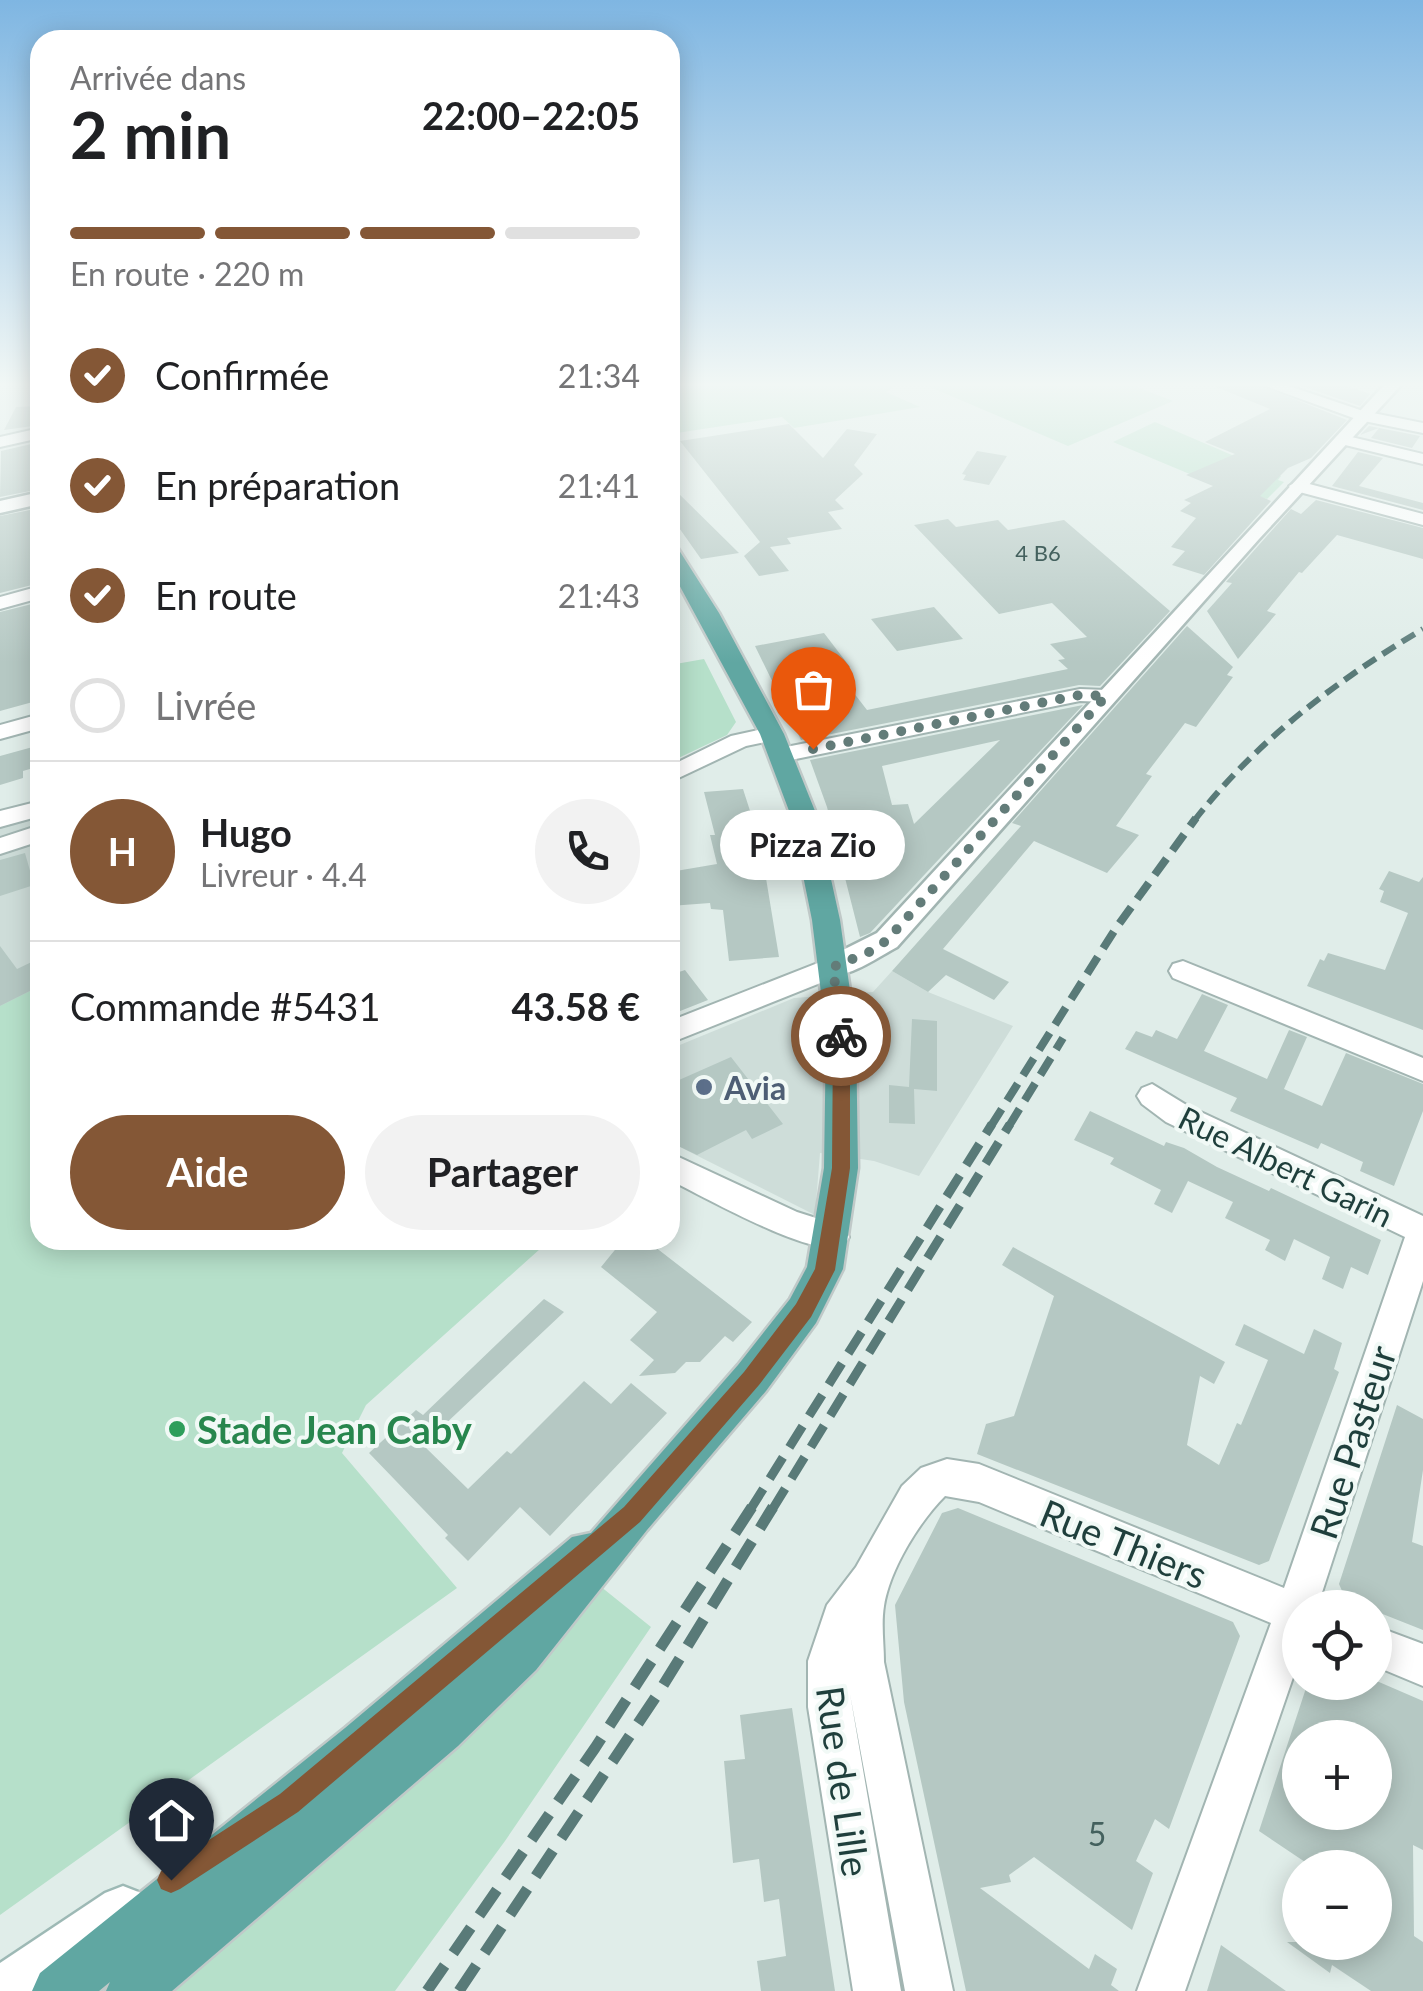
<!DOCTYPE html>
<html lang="fr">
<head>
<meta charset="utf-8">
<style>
  body { margin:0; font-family:Lato,sans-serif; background:#f2f2f2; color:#202124; height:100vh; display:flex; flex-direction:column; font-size:38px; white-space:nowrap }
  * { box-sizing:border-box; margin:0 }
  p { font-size:32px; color:#757577 }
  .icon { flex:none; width:55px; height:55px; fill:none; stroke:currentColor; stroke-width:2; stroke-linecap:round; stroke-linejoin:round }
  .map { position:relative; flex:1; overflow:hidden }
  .drawer { position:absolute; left:30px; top:30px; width:650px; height:1220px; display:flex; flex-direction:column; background:#fff; border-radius:30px; box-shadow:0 5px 25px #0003 }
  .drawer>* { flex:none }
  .tools { position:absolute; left:1282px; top:1590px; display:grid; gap:20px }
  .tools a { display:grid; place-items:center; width:110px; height:110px; border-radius:50%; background:#fff; box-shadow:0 5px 25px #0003; font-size:50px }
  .pin { position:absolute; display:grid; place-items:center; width:85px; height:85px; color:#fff; margin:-102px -42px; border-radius:50% 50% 50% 0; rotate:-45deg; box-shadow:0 0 10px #0007 }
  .pin .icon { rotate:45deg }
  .courier { position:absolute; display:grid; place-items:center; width:100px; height:100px; margin:-50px; border:8px solid #845736; border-radius:50%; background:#fff; color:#222; box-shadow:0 2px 12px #0007 }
  .bubble { position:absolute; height:70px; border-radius:35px; background:#fff; box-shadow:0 5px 25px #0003; font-size:32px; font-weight:700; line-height:70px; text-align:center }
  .summary em { font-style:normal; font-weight:700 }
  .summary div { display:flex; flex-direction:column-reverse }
  .summary { display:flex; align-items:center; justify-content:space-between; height:170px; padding:0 40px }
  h1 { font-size:65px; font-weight:700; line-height:75px }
  .bar { display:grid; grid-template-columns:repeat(4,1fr); gap:15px 10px; align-content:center; height:120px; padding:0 40px }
  .bar i { height:12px; border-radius:8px; background:#e0e0e0 }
  .bar .selected { background:#845736 }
  .bar p { grid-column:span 4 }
  .line { display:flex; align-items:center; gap:25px; padding:0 40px; border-top:2px solid #e0e0e0 }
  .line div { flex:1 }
  .round { display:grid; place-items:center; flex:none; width:105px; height:105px; border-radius:52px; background:#f2f2f2 }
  ol { padding:0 40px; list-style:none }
  li { display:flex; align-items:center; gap:30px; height:110px }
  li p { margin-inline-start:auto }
  li .icon { padding:10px; border-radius:50%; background:#845736; color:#fff; stroke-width:4 }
  li:last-child { color:#757577 }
  li i { width:55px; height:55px; border:5px solid #e0e0e0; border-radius:50% }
  .button { display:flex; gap:20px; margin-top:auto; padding:20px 40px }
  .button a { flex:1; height:115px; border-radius:60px; background:#845736; color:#fff; font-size:40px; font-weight:700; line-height:115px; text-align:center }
  .button a+a { background:#f2f2f2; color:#202124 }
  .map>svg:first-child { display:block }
  .built { fill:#ceddd9 }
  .green { fill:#b6e0ca }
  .building { fill:#b5c8c3; fill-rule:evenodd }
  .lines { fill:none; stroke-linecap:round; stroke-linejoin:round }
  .minor-casing { stroke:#a2b5b2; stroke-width:4 }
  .tertiary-casing { stroke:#a2b5b2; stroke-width:5 }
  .secondary-casing { stroke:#9db9b5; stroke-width:5 }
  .primary-casing { stroke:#c0c9c8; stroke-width:5 }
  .minor { fill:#fff; fill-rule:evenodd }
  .tertiary { fill:#fff; fill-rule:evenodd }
  .secondary { fill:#fff; fill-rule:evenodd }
  .primary { fill:#60a7a2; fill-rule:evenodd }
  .rail-far3 { stroke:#597a78; stroke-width:6; stroke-dasharray:15 8; stroke-linecap:butt }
  .rail-far2 { stroke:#597a78; stroke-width:8; stroke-dasharray:20 10; stroke-linecap:butt }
  .rail-far1 { stroke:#597a78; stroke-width:9; stroke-dasharray:25 12; stroke-linecap:butt }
  .rail { stroke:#597a78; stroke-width:11; stroke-dasharray:31 15; stroke-linecap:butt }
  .route { fill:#845736 }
  .done { stroke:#637c79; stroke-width:10; stroke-dasharray:0 18 }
  .service-dot { fill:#5c6f8a; stroke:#f1f9f6; stroke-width:4 }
  .leisure-dot { fill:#2e9e5b; stroke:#f1f9f6; stroke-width:4 }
  .labels { text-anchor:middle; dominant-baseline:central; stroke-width:8; stroke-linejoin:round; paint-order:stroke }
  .far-number-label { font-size:22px; fill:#44615e }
  .service-label { font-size:32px; font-weight:bold; fill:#4e5e75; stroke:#f1f9f6; text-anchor:start }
  .street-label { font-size:32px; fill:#1f3f3c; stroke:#f1f9f6 }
  .near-number-label { font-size:32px; fill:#44615e }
  .near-leisure-label { font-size:38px; font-weight:bold; fill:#27864d; stroke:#f1f9f6; text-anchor:start }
  .near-street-label { font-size:38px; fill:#1f3f3c; stroke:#f1f9f6 }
</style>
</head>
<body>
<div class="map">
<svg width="1423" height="1991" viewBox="0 0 1423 1991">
  <rect width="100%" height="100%" fill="#e0ede9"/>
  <!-- built -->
  <path class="built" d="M40 815V1041L0 1060V827Z
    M892 971 928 992 1013 1026 919 1176 874 1161 820 1153 815 1215 670 1142V1049L794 998 873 992Z"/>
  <!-- green -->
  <path class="green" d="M670 384H899L886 392 920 407 794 428 782 417 670 434Z
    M923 384H1129L1173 401 1068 446Z
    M1155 422 1281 476 1278 480 1284 482 1267 499 1204 480 1113 442Z
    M704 659 736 722 727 735 670 762V665Z
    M40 986V1240H550L366 1405 342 1453 457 1588 0 1915V1006Z
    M600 1586 651 1627 505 1841 395 1991H172L457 1744Z"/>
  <!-- building -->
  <path class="building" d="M1209 384H1256L1347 420 1311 458 1288 468 1260 496 1271 501 1204 575 1172 565 1185 551 1171 547 1196 518 1180 511 1191 503 1184 500 1213 486 1186 475 1235 454 1205 442 1270 409Z
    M1296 384H1341L1370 394 1360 406Z
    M40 406V425L4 430 16 407Z
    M789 424 823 458 847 429 877 434 854 465 863 474 835 500 844 509 828 512 842 529 787 538 791 544 770 547 789 571 759 576 744 556 760 542 680 441Z
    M1369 426 1420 436 1412 448 1371 438 1379 428 1360 435Z
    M40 442V489L0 497 1 451Z
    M977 451 1007 456 989 485 963 480 966 475 962 474Z
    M1358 452 1383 458 1359 486 1423 503V510L1332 486Z
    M670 485 739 553 701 559 670 515Z
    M1316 500 1423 528V559L1337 535 1302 573 1299 572 1267 611 1276 614 1238 659 1207 611 1232 583 1226 582 1291 509 1301 514Z
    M40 508V583L0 593V516Z
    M948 519 956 527 998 520 1008 530 1064 520 1170 611 1100 686 1079 685 801 740 755 646 824 633 850 667 836 670 867 710 1068 669 1058 660 1065 659 1050 644 1087 637 1052 603 999 614 914 525Z
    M40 602V700L0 711V612Z
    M934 607 963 639 897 651 871 619Z
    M1187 626 1233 667 1227 675 1233 677 1196 727 1185 723 1146 774 1152 776 1116 826 1139 835 1107 873 1034 841 943 949 1009 982 994 1000 946 975 928 992 892 971 1021 826 1012 823Z
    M1083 705 870 933 860 937 827 807 810 760ZM1000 740 914 824 908 804 892 805 882 766Z
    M40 745V766L23 771V778L0 785V756Z
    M743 789 760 842 779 957 729 961 723 910 711 909 710 903 670 906V872L717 864 710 835H715L704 792Z
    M25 853 34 885 0 896V860Z
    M1389 871 1419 882 1423 877V1030L1307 986 1320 959 1324 961 1328 953 1385 970 1408 913 1380 902 1384 891 1379 889Z
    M0 946 17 969 40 958V986L0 1006Z
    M685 970 708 1000 670 1015V975Z
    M1202 994 1228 1005 1204 1051 1267 1079 1289 1030 1307 1037 1284 1089 1322 1106 1346 1053 1423 1084V1111L1394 1186 1360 1171 1363 1162 1321 1143 1318 1149 1230 1111 1237 1098 1125 1049 1136 1031 1152 1037 1156 1030 1177 1039Z
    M912 1019 937 1021V1091L914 1089 915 1124 889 1123V1085L909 1087Z
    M731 1057 783 1124 752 1139 746 1130 697 1155 670 1142V1084Z
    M1090 1111 1164 1146 1166 1142 1184 1148 1217 1167 1269 1191 1271 1188 1381 1240 1368 1275 1351 1267 1343 1289 1322 1279 1330 1257 1294 1239 1285 1261 1265 1250 1270 1240 1225 1218 1233 1202 1188 1181 1172 1213 1154 1204 1161 1190 1110 1164 1114 1158 1074 1140Z
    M623 1240H646L752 1322 733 1342 725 1336 700 1362H686L675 1373 639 1376 654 1360 630 1340 657 1312 601 1267Z
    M1013 1247 1225 1362 1214 1384 1200 1376 1187 1445 1219 1465 1237 1423 1241 1425 1268 1360 1235 1345 1244 1324 1304 1354 1314 1329 1342 1343 1334 1369 1339 1372 1269 1561 1259 1565 977 1454 986 1424 1014 1416 1054 1296 1002 1265Z
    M544 1299 564 1312 423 1445 468 1489 507 1451 511 1454 584 1381 611 1404 631 1383 667 1413 550 1536 520 1507 468 1561 445 1538 448 1535 369 1453 416 1410 423 1415Z
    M1397 1405 1423 1419V1470L1412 1542 1423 1546V1630L1375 1611V1608L1346 1600 1339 1584Z
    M958 1508 1233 1622 1240 1636 1169 1829 1155 1819 1136 1861 1153 1873 1132 1930 1034 1857 1009 1875 1011 1882 980 1888 1089 1969 1095 1954 1117 1969 1111 1985 1119 1991H966L904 1702 895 1605 942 1513Z
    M1308 1682H1379L1423 1701V1850L1413 1845 1414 1936 1423 1942V1991H1371L1332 1965 1330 1973 1287 1942H1375V1868H1314L1259 1831ZM1300 1738H1375V1812H1300Z
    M792 1708 808 1814 835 1991H761L757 1961 786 1956 779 1899 764 1902 759 1859 733 1863 724 1761 745 1759 740 1715Z
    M1221 1945 1286 1991H1207Z"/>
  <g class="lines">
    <!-- minor casing -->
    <g class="minor-casing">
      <path id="minor" d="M1260 384H1283L1363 411 1423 423V433L1359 420Z
        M40 428V438L0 447V437Z
        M1343 435 1423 454V464L1337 443V437Z
        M1298 481 1423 514V525L1292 490 1289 486Z
        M40 586V598L0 609V597Z
        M1080 689 1106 690 1117 696 1106 702 1080 701 781 762 770 755 781 748Z
        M40 714V728L0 739V725Z
        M772 727 783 734 780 739 746 746 670 782V766L731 736Z
        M40 801V816L0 827V811Z
        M40 825V841L0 854V838Z
        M833 957 843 960 846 967 843 974 670 1043V1021Z
        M1183 961 1423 1058V1081L1173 978 1169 971 1173 964Z
        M1152 1084 1188 1106 1423 1216V1281L1317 1608H1300V1657L1185 1991H1137L1271 1623 979 1502 945 1496C919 1522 890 1569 884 1606 881 1624 884 1644 884 1662L953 1991H905L850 1694 901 1991H853L808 1707V1661L827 1605 856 1567 902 1486 921 1468 947 1459 979 1464 1284 1588 1405 1237 1166 1122 1142 1104 1137 1096 1142 1088Z
        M670 1153 797 1212 844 1227 849 1237 844 1247C812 1258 704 1197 670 1180Z
        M1375 1626 1423 1644V1686L1375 1666Z"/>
    </g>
    <!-- tertiary casing -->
    <g class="tertiary-casing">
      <path id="tertiary" d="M1385 384H1402L1259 539 897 947C876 958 846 981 823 974L818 967 823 960 877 933Z
        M40 492V504L0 513V501Z"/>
    </g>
    <!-- secondary casing -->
    <g class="secondary-casing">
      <path id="secondary" d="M123 1886 141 1893 148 1911 141 1929 49 1991H0V1963L105 1893Z"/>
    </g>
    <!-- primary casing -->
    <g class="primary-casing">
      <path id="primary" d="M670 545 677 547 719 613 784 734 817 816 840 920 856 1033 858 1168 843 1269 816 1323 766 1391 647 1530 536 1670 458 1746 172 1991H106L110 1982 99 1991H32L40 1973 345 1728 572 1537 591 1533 738 1365 790 1299 807 1267 824 1168 826 1033 812 920 791 816 760 734 670 568Z"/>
    </g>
    <!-- minor -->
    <use href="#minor" class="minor"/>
    <!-- tertiary -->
    <use href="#tertiary" class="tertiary"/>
    <!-- secondary -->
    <use href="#secondary" class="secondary"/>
    <!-- primary -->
    <use href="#primary" class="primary"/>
    <!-- rail-far3 -->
    <path class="rail-far3" d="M1194 821C1257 740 1336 681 1423 629"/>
    <!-- rail-far2 -->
    <path class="rail-far2" d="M991 1126 1116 928 1196 818
      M1009 1126 1063 1038"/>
    <!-- rail-far1 -->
    <path class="rail-far1" d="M750 1510 992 1124
      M772 1510 1010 1124"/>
    <!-- rail -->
    <path class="rail" d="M427 1991 595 1748 752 1507
      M459 1991 659 1692 773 1507"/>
  </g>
  <!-- sky -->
  <linearGradient id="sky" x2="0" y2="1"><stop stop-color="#7fb6e2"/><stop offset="0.58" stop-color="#f1f7f5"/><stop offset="1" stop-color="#f1f7f5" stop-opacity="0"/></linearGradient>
  <rect width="1423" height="663" fill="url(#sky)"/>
  <!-- route -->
  <path class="route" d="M841 1030 850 1036V1168L835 1270 811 1317 759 1385 640 1522 298 1812 180 1889 171 1893 161 1889 157 1880 161 1871 280 1794 624 1507 744 1372 796 1304 815 1269 832 1168 833 1036Z"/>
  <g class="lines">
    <!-- done -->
    <path class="done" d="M813 749 1080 695 1106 696 887 940 874 950 833 967 841 1036"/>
  </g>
  <!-- markers -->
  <circle class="service-dot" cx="704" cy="1087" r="10"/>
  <circle class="leisure-dot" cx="177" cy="1429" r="10"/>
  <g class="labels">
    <!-- far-number labels -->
    <g class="far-number-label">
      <text x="1038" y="552">4 B6</text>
    </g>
    <!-- service labels -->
    <g class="service-label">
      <text x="724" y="1087">Avia</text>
    </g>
    <!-- street labels -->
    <g class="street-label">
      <text transform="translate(1286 1166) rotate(26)">Rue Albert Garin</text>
    </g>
    <!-- near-number labels -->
    <g class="near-number-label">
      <text x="1097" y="1833">5</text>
    </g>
    <!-- near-leisure labels -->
    <g class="near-leisure-label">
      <text x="197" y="1429">Stade Jean Caby</text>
    </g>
    <!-- near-street labels -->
    <g class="near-street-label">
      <text transform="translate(1352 1442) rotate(-72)">Rue Pasteur</text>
      <text transform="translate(1124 1543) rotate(22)">Rue Thiers</text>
      <text transform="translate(844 1781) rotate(82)">Rue de Lille</text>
    </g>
  </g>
</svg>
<div class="tools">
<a><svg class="icon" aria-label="locate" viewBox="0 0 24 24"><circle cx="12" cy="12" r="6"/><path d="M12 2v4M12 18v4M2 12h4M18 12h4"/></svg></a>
<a>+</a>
<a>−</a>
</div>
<div class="pin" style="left:813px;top:749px;background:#ea580c"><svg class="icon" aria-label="bag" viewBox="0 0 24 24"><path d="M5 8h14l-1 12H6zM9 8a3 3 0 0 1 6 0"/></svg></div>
<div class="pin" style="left:171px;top:1880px;background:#1f2937"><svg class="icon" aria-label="home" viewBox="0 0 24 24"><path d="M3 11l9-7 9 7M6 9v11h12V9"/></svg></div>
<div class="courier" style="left:841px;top:1036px"><svg class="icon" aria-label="bike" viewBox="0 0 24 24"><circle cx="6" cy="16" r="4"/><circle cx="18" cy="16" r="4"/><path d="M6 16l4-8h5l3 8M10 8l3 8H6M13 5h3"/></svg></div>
<div class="bubble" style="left:720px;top:810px;width:185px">Pizza Zio</div>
<section class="drawer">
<div class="summary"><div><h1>2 min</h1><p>Arrivée dans</p></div><em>22:00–22:05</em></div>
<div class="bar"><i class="selected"></i><i class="selected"></i><i class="selected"></i><i></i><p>En route · 220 m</p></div>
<ol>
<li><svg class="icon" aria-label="check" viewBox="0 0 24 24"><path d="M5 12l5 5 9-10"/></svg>Confirmée<p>21:34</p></li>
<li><svg class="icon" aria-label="check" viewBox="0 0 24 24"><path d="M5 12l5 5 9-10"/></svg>En préparation<p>21:41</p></li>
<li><svg class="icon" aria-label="check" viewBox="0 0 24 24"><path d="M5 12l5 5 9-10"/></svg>En route<p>21:43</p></li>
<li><i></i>Livrée</li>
</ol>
<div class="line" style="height:180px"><b class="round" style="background:#845736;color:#fff">H</b><div><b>Hugo</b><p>Livreur · 4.4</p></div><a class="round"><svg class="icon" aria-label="phone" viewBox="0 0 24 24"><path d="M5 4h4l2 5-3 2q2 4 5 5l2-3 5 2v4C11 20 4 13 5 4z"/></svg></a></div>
<div class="line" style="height:130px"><div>Commande #5431</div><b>43.58 €</b></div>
<div class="button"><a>Aide</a><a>Partager</a></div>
</section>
</div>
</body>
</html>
